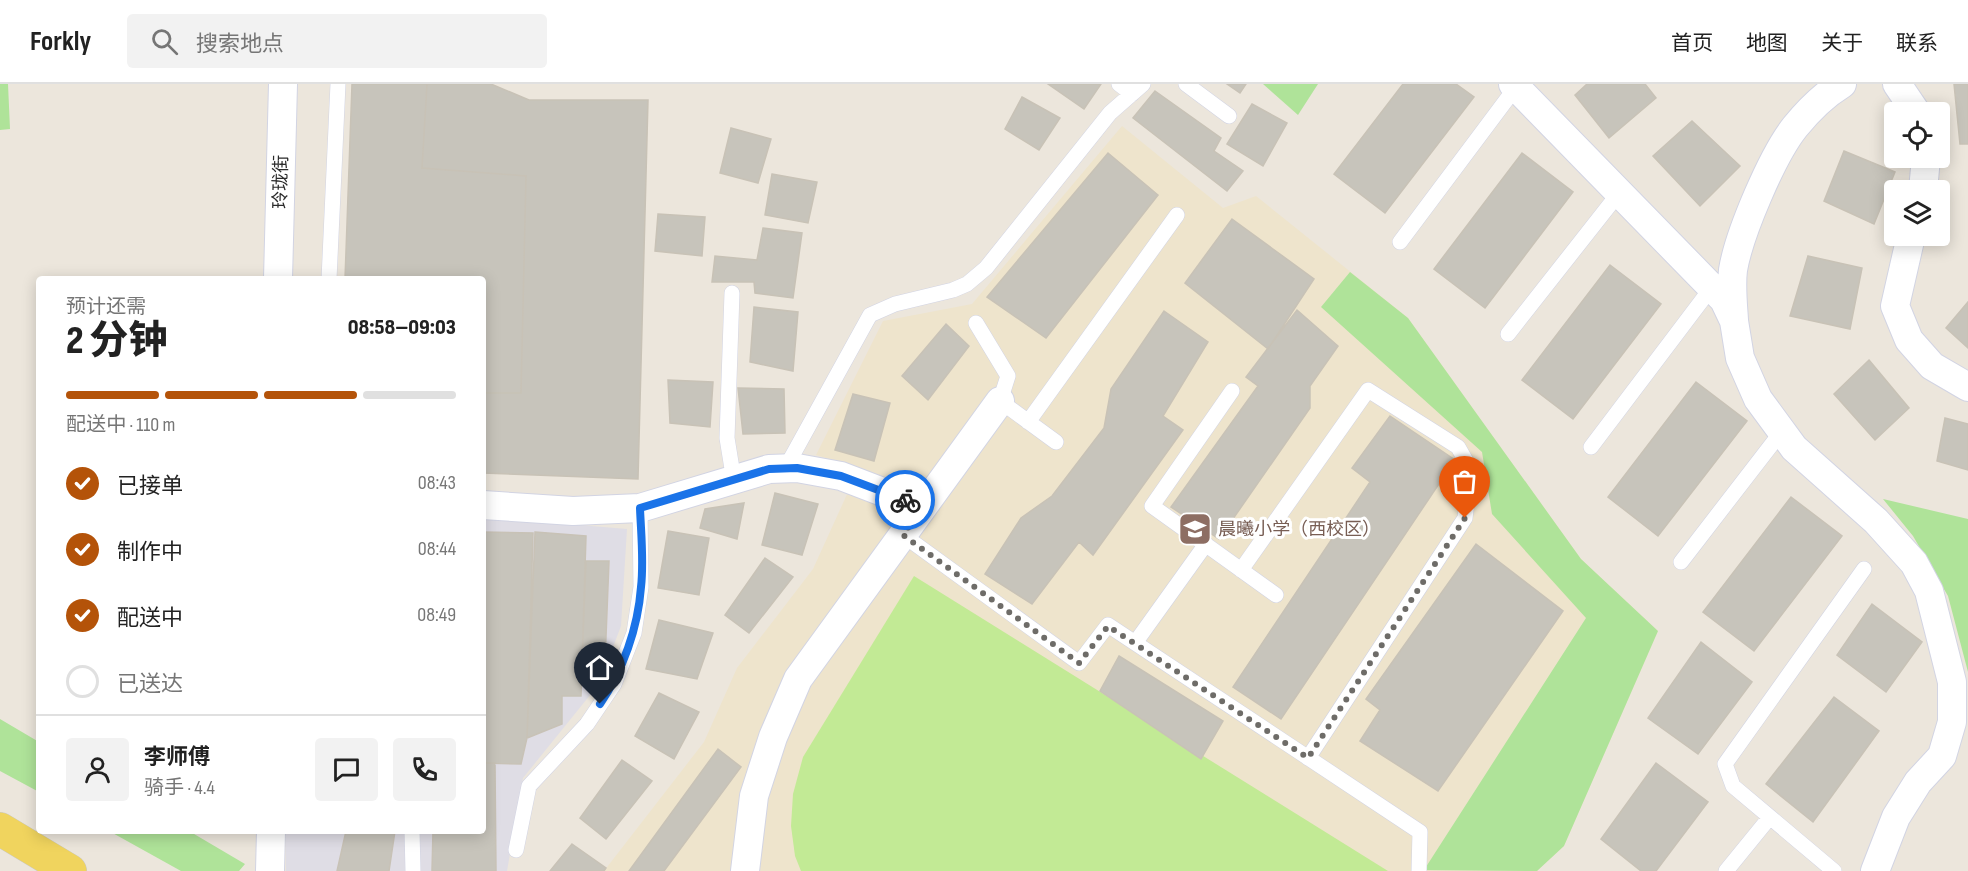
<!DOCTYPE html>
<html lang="zh">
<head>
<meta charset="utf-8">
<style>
  body { margin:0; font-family:"Sofia Sans Condensed","Noto Sans SC",sans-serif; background:#f2f2f2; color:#222; height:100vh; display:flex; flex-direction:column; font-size:22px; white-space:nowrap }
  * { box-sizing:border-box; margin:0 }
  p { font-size:20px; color:#767676 }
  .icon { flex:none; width:33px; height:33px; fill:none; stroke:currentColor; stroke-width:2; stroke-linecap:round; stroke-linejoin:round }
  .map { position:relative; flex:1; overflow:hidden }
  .drawer { position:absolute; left:36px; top:192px; width:450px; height:558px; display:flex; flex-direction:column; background:#fff; border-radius:6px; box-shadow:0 3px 15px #0003 }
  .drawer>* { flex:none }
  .buttons { position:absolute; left:1884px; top:18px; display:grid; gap:12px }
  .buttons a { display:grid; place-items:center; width:66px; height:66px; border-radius:6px; background:#fff; box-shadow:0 3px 15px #0003; font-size:30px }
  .pin { position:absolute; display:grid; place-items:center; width:51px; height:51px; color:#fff; margin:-62px -26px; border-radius:50% 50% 50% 0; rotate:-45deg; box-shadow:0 0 6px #0007 }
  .pin .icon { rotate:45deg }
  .courier { position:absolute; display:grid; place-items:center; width:60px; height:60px; margin:-30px; border:4px solid #1a73e8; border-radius:50%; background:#fff; color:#222; box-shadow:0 2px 8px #0007 }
  .head em { font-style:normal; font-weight:800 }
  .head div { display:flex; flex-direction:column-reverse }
  .head { display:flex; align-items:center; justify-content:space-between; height:102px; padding:0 30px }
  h1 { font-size:39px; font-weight:800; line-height:45px }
  .bar { display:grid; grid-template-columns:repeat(4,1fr); gap:9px 6px; align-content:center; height:72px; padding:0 30px }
  .bar i { height:8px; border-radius:4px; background:#e0e0e0 }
  .bar .on { background:#b45309 }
  .bar p { grid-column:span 4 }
  .line { display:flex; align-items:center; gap:15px; padding:0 30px; border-top:2px solid #e0e0e0 }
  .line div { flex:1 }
  .round { display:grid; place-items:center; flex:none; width:63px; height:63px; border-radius:6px; background:#f2f2f2 }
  ol { padding:0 30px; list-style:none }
  li { display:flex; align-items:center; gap:18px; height:66px }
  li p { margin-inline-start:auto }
  li .icon { padding:6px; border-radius:50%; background:#b45309; color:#fff; stroke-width:4 }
  li:last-child { color:#767676 }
  li i { width:33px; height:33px; border:3px solid #e0e0e0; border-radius:50% }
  header { display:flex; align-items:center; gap:36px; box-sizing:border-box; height:84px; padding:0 30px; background:#fff; border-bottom:2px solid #e0e0e0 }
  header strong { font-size:28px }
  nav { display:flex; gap:33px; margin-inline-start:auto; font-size:21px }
  .search { width:420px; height:54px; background:#f2f2f2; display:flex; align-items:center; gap:15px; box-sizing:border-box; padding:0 21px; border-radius:6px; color:#767676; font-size:22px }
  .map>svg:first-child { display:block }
  .industrial { fill:#dfdde5 }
  .education { fill:#eee4cc }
  .green { fill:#afe399 }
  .pitch { fill:#c2ea95 }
  .building { fill:#c7c4bb; stroke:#c8c2b6; stroke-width:1.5 }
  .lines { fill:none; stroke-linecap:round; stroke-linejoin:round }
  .service-casing { stroke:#d2d4e3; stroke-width:16 }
  .minor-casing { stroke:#d2d4e3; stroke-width:30 }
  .primary-casing { stroke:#c8c8c8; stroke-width:34 }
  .service { stroke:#fff; stroke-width:15 }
  .minor { stroke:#fff; stroke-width:28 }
  .primary { stroke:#f0d45e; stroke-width:33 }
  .done { stroke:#6e6c68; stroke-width:6; stroke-dasharray:0 10.8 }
  .route { stroke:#1a73e8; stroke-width:8 }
  .labels { text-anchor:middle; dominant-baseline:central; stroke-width:6; stroke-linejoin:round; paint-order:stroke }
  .street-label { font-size:18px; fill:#2a2a2a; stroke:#fff }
  .education-label { font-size:18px; fill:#785e54; stroke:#fff; text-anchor:start }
</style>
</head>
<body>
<header>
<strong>Forkly</strong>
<div class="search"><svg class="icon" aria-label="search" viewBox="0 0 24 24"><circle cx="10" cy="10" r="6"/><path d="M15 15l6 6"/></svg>搜索地点</div>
<nav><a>首页</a><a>地图</a><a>关于</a><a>联系</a></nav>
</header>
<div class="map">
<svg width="1968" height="787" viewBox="0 0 1968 787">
  <rect width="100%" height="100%" fill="#ece6dc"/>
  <!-- industrial -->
  <path class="industrial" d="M483 433 627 445 621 542 599 600 523 694 507 787H286V747H483Z"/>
  <!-- education -->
  <path class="education" d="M1122 42 1223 124 1256 112 1408 234 1581 475 1658 547 1564 762 1537 787H604L704 658 737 584 813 485 859 384 816 371 883 237 972 220Z"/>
  <!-- green -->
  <path class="green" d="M0 0H8L10 45 0 46Z
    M1263 0H1318L1298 31Z
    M1350 188 1408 234 1581 475 1658 547 1564 762 1537 787 1424 786 1586 534 1492 430 1482 368 1321 223Z
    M1883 415 1968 435V588L1948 512 1913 452Z
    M0 635 39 658V708L0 687Z
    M109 747H189L245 780 239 787H181Z"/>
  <!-- pitch -->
  <path class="pitch" d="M914 492 1388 787H801L795 772 791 742 793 710 803 673Z"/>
  <!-- building -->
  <path class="building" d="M352 0H427L422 84 526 92 521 309H483V195H345Z
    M427 0H491L529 16H648L638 395 483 389V309H521L526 92 422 84Z
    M1048 0H1101L1084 25Z
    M1227 0H1246L1240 9Z
    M1403 0H1456L1474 13 1385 129 1334 90Z
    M1587 0H1645L1656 14 1609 54 1575 11Z
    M1954 0H1968V60H1960Z
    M1155 7 1221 54 1214 67 1243 87 1227 107 1133 34Z
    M1022 13 1060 34 1039 66 1005 45Z
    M1252 20 1287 39 1263 82 1227 60Z
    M1692 37 1740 82 1700 122 1653 72Z
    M731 44 771 55 758 99 720 89Z
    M1844 67 1895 88 1874 140 1824 117Z
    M1108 69 1158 111 1046 254 987 213Z
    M1522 69 1573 108 1485 224 1434 185Z
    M772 90 817 98 808 139 765 131Z
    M658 130 705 133 702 172 655 167Z
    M1232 135 1314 195 1268 265 1185 199Z
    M763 144 802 149 793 214 755 209 754 198H712L715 172 757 176Z
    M1808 172 1862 184 1850 245 1790 232Z
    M1610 181 1661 220 1573 335 1522 296Z
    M1968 218V264L1946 244Z
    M754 223 798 228 793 287 750 278Z
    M1297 226 1338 262 1310 302V324L1219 455 1171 423 1258 302 1246 293Z
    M1164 227 1208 258 1163 332 1183 346 1093 471 1079 458 1032 520 985 490 1021 434 1052 412 1104 344 1111 305Z
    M946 240 969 262 928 316 902 292Z
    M1869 276 1909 324 1875 356 1834 310Z
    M668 296 713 298 710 343 670 339Z
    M1696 298 1747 337 1658 452 1608 413Z
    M738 304 784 305 785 349 743 350Z
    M853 310 890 319 874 377 835 366Z
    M1390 332 1455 376 1281 635 1233 603 1370 398 1352 384Z
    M1945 334 1968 340V386L1937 377Z
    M775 409 818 420 802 471 762 461Z
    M1791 413 1842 452 1754 567 1703 528Z
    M744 419 737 455 700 444 705 425Z
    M668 447 709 454 699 511 658 504Z
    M483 448 533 449 527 654 521 680 483 679Z
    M535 448 586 452 581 612H562V640L527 654Z
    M1476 460 1563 527 1438 707 1360 657 1380 626 1366 615Z
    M765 474 793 493 749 549 725 531Z
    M586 477H609L605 578H582Z
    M1872 520 1922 558 1886 608 1837 571Z
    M659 536 713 549 697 595 646 585Z
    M1701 558 1752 598 1698 670 1648 634Z
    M1119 572 1223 637 1201 675 1100 607Z
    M659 609 699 628 674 675 635 652Z
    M1834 613 1879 647 1813 738 1766 700Z
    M718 665 741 683 664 787H629Z
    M622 676 652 697 606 755 580 734Z
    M483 679H495L496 787H432L433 747H483Z
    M1656 679 1708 718 1656 787H1641L1601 755Z
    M346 747H395L389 787H337Z
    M572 760 606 784 604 787H550Z"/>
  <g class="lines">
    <!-- service casing -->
    <g class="service-casing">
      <path id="service" d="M1119 0 1132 10
        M1186 0 1229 32
        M1400 158 1516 3
        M329 195 338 0
        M732 209 727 354 734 397
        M976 239 1008 292 1000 317 1056 358
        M1508 250 1619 109
        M1232 307 1152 422 1276 511
        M1028 338 1177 131
        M1591 363 1712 203
        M785 385 870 231 895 220 953 206 967 200 986 184 1110 29 1143 0
        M903 451 1079 579 1108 541 1420 748 1419 787
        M1681 478 1782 347
        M1241 486 1368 306 1458 363 1471 386 1465 434 1308 674
        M1135 559 1206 460
        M412 747 413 787
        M516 766 529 702 587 640 614 600 634 549 641 503 640 424
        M1726 787 1770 733
        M1834 787 1733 702 1725 680 1864 485"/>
    </g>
    <!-- minor casing -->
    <g class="minor-casing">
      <path id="minor" d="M1513 0 1724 216 1734 237 1740 274 1758 315 1794 364 1876 437 1914 479 1929 507 1952 598V638L1942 672 1918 698 1896 733 1875 787
        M1897 0 1916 28
        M1923 106 1926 74
        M1911 152 1895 222 1909 256 1932 282 1968 303
        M278 195 283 0
        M1734 236C1733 220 1731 202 1733 186 1739 150 1772 72 1795 43 1808 27 1824 11 1842 0
        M483 421 573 427 640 424 769 385 797 384 841 392 922 423
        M270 787 271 747
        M745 787 754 712 773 653 798 595 1000 317"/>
    </g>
    <!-- primary casing -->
    <g class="primary-casing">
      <path id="primary" d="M0 745 70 787"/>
    </g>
    <!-- service -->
    <use href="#service" class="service"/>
    <!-- minor -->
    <use href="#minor" class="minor"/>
    <!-- primary -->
    <use href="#primary" class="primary"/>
  </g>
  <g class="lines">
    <!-- done -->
    <path class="done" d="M905 416 922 423 903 451 1079 579 1108 542 1308 674 1465 434"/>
    <!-- route -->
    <path class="route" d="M600 620C623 586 638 544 641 503 644 477 641 450 640 424L769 385 797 384 841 392 905 416"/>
  </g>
  <!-- icons -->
  <defs>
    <g id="school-square" transform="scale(1.725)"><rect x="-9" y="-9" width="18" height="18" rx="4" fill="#8d6e63" stroke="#fff"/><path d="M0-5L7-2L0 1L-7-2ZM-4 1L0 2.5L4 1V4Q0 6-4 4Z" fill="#fff"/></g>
  </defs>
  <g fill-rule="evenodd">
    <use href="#school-square" x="1195" y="445"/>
  </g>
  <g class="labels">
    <!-- street labels -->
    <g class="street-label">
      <text transform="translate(281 98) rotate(-89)">玲珑街</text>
    </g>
    <!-- education labels -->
    <g class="education-label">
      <text x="1218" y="445">晨曦小学（西校区）</text>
    </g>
  </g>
</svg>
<div class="buttons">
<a><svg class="icon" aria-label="locate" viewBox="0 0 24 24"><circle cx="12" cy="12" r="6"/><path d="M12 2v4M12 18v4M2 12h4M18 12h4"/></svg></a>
<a><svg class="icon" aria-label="layers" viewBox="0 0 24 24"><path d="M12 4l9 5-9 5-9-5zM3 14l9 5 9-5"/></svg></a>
</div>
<div class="pin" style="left:1465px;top:434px;background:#ea580c"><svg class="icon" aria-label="bag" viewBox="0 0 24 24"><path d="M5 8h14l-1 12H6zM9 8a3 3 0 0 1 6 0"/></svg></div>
<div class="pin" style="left:600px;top:620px;background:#1f2937"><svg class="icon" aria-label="home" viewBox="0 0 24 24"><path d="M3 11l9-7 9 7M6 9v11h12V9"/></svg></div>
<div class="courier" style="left:905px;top:416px"><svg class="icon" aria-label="bike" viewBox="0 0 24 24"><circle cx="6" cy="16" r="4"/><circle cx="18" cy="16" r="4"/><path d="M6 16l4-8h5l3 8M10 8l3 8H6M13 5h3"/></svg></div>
<section class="drawer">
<div class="head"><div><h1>2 分钟</h1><p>预计还需</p></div><em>08:58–09:03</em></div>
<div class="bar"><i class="on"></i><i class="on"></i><i class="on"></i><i></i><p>配送中 · 110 m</p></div>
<ol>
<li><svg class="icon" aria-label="check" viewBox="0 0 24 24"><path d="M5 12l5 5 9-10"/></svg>已接单<p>08:43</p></li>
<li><svg class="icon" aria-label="check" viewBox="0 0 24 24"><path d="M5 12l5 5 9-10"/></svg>制作中<p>08:44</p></li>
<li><svg class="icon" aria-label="check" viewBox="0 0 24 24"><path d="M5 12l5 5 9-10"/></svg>配送中<p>08:49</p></li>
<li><i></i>已送达</li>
</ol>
<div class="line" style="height:108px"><a class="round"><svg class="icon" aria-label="person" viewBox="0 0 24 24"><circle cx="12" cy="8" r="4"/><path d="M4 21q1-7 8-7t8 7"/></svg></a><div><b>李师傅</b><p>骑手 · 4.4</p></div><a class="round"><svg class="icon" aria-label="chat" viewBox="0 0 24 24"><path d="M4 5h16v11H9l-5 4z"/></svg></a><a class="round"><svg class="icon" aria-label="phone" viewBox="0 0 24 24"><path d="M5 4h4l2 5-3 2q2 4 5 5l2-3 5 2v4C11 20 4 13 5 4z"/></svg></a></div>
</section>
</div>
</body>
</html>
